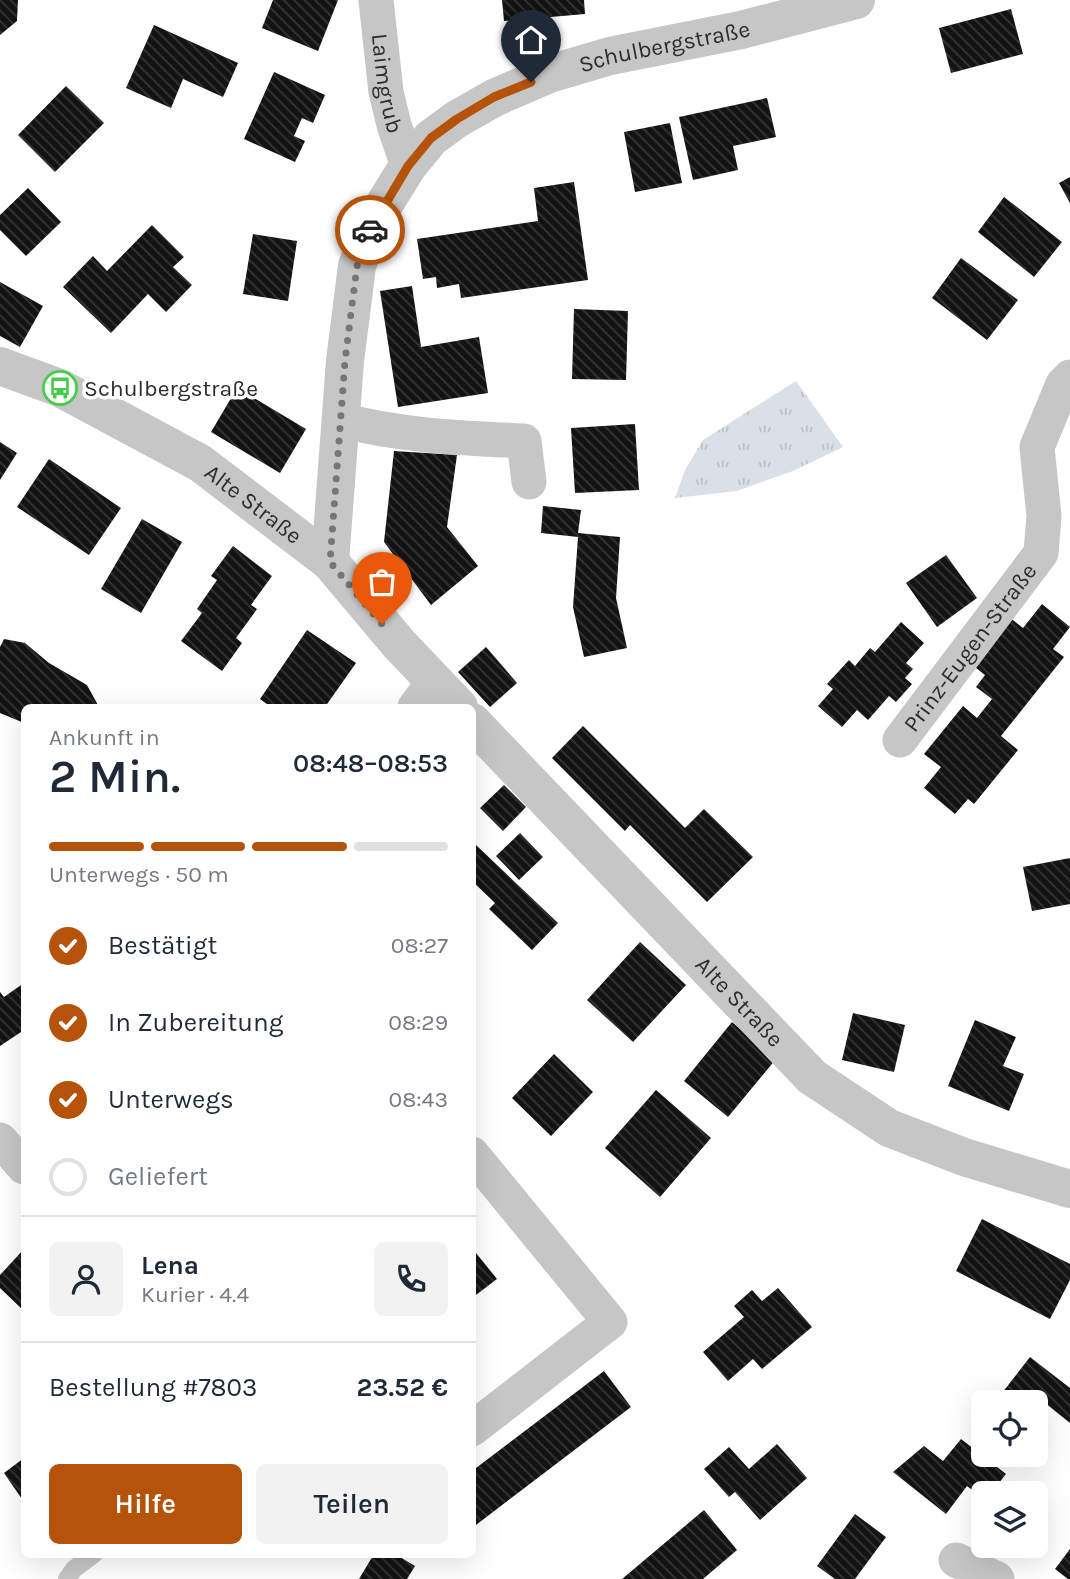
<!DOCTYPE html>
<html lang="de">
<head>
<meta charset="utf-8">
<style>
  body { margin:0; font-family:Karla,sans-serif; background:#f2f2f3; color:#1f2937; height:100vh; display:flex; flex-direction:column; font-size:26px; white-space:nowrap }
  * { box-sizing:border-box; margin:0 }
  p { font-size:23px; color:#747a83 }
  .icon { flex:none; width:38px; height:38px; fill:none; stroke:currentColor; stroke-width:2; stroke-linecap:round; stroke-linejoin:round }
  .map { position:relative; flex:1; overflow:hidden }
  .drawer { position:absolute; left:21px; top:704px; width:455px; height:854px; display:flex; flex-direction:column; background:#fff; border-radius:10px; box-shadow:0 7px 28px #0002 }
  .drawer>* { flex:none }
  .controls { position:absolute; left:971px; top:1390px; display:grid; gap:14px }
  .controls a { display:grid; place-items:center; width:77px; height:77px; border-radius:10px; background:#fff; box-shadow:0 7px 28px #0002; font-size:35px }
  .pin { position:absolute; display:grid; place-items:center; width:60px; height:60px; color:#fff; margin:-72px -30px; border-radius:50% 50% 50% 0; rotate:-45deg; box-shadow:0 0 7px #0007 }
  .pin .icon { rotate:45deg }
  .courier { position:absolute; display:grid; place-items:center; width:70px; height:70px; margin:-35px; border:5px solid #b45309; border-radius:50%; background:#fff; color:#222; box-shadow:0 2px 9px #0007 }
  .headline em { font-style:normal; font-weight:600 }
  .headline div { display:flex; flex-direction:column-reverse }
  .headline { display:flex; align-items:center; justify-content:space-between; height:119px; padding:0 28px }
  h1 { font-size:46px; font-weight:600; line-height:52px }
  .bar { display:grid; grid-template-columns:repeat(4,1fr); gap:10px 7px; align-content:center; height:84px; padding:0 28px }
  .bar i { height:9px; border-radius:5px; background:#e0e1e3 }
  .bar .active { background:#b45309 }
  .bar p { grid-column:span 4 }
  .line { display:flex; align-items:center; gap:18px; padding:0 28px; border-top:2px solid #e0e1e3 }
  .line div { flex:1 }
  .round { display:grid; place-items:center; flex:none; width:74px; height:74px; border-radius:10px; background:#f2f2f3 }
  ol { padding:0 28px; list-style:none }
  li { display:flex; align-items:center; gap:21px; height:77px }
  li p { margin-inline-start:auto }
  li .icon { padding:7px; border-radius:50%; background:#b45309; color:#fff; stroke-width:4 }
  li:last-child { color:#747a83 }
  li i { width:38px; height:38px; border:4px solid #e0e1e3; border-radius:50% }
  .button { display:flex; gap:14px; margin-top:auto; padding:14px 28px }
  .button a { flex:1; height:80px; border-radius:10px; background:#b45309; color:#fff; font-size:28px; font-weight:600; line-height:80px; text-align:center }
  .button a+a { background:#f2f2f3; color:#1f2937 }
  .map>svg:first-child { display:block }
  .park { fill:url(#park-tufts) }
  .building { fill:url(#building-back-hatch) }
  .lines { fill:none; stroke-linecap:round; stroke-linejoin:round }
  .service { stroke:#c6c6c6; stroke-width:18 }
  .minor { stroke:#c6c6c6; stroke-width:35 }
  .tertiary { stroke:#c6c6c6; stroke-width:38 }
  .done { stroke:#767676; stroke-width:7; stroke-dasharray:0 12.6 }
  .route { stroke:#b45309; stroke-width:9 }
  .labels { text-anchor:middle; dominant-baseline:central; stroke-width:7; stroke-linejoin:round; paint-order:stroke }
  .street-label { font-size:23px; fill:#2c2c2c; stroke:#fff }
  .poi-label { font-size:23px; fill:#2c2c2c; stroke:#fff; text-anchor:start }
</style>
</head>
<body>
<div class="map">
<svg width="1070" height="1579" viewBox="0 0 1070 1579">
  <defs>
    <pattern id="park-tufts" width="24" height="20" patternUnits="userSpaceOnUse" patternTransform="scale(1.75)"><rect width="24" height="20" fill="#dbe0e8"/><path d="M3 7l-1-3M5 7V3M7 7l1-3M15 17l-1-3M17 17v-4M19 17l1-3" fill="none" stroke="#bcc0c7"/></pattern>
    <pattern id="building-back-hatch" width="6" height="6" patternUnits="userSpaceOnUse" patternTransform="scale(1.75)"><rect width="6" height="6" fill="#131313"/><path d="M-1 5l2 2M0 0l6 6M5-1l2 2" fill="none" stroke="#363636"/></pattern>
  </defs>
  <rect width="100%" height="100%" fill="#fff"/>
  <!-- park -->
  <path class="park" d="M796 381 843 447 793 471 737 491 675 498 685 470 703 440Z"/>
  <!-- building -->
  <path class="building" d="M0 0H18L17 21 0 35Z
    M273 0H338L318 51 262 28Z
    M502 0H584L585 14 504 21Z
    M1011 9 1023 54 951 73 939 28Z
    M154 25 238 63 223 97 183 79 171 108 126 88Z
    M274 72 325 95 313 123 302 118 294 136 305 141 295 162 244 139Z
    M66 86 104 123 55 172 18 135Z
    M767 98 776 137 733 146 738 170 693 180 679 117Z
    M670 123 682 183 635 192 624 132Z
    M1070 177V203L1059 183Z
    M574 182 588 280 461 298 459 284 437 288 436 277 423 279 417 239 538 221 534 188Z
    M28 188 61 222 26 256 0 230V215Z
    M1004 197 1062 242 1034 277 978 232Z
    M152 225 184 257 173 267 192 285 166 312 148 294 111 333 63 287 93 256 107 271Z
    M253 234 297 241 288 301 243 294Z
    M961 258 1018 300 987 340 932 298Z
    M0 282 43 306 20 347 0 336Z
    M412 286 421 347 479 337 488 393 398 407 380 291Z
    M574 309 628 311 626 380 572 379Z
    M237 388 306 429 280 473 211 432Z
    M635 424 639 490 575 493 571 428Z
    M0 442 17 453 0 480Z
    M394 451 457 455 447 527 478 566 431 605 384 542Z
    M49 459 121 508 89 555 17 507Z
    M543 506 581 510 578 533 620 537 616 598 627 648 584 657 573 607 578 537 541 533Z
    M142 519 182 542 141 613 101 589Z
    M233 546 272 576 251 605 257 609 236 638 242 643 222 671 181 641 202 613 197 609 217 580 211 576Z
    M946 555 977 598 937 627 906 583Z
    M1042 604 1070 627 1053 649 1064 657 1001 736 1018 750 974 804 968 799 955 814 924 788 941 767 924 754 963 706 977 718 992 699 976 687 985 675 971 664 1009 617 1023 628Z
    M901 622 924 643 906 663 913 669 905 678 912 684 896 702 889 696 868 720 857 710 842 727 818 706 833 689 827 684 849 660 855 666 870 648 875 652Z
    M307 630 356 663 325 707H271L260 699Z
    M4 639 25 643 49 663 87 685 99 707H24V723L0 713V647Z
    M486 647 517 683 490 707 458 672Z
    M583 726 685 828 704 809 753 857 707 902 630 825 625 831 552 758Z
    M504 785 526 807 503 831 480 808Z
    M520 833 543 857 519 880 496 856Z
    M476 845 558 923 532 950 489 909 495 903 472 881V849Z
    M1070 858V904L1032 911 1023 867Z
    M640 942 686 985 633 1042 587 1000Z
    M24 983V1030L0 1046V992L4 997Z
    M853 1013 905 1025 894 1072 842 1060Z
    M975 1020 1016 1037 1003 1066 1024 1074 1009 1111 948 1086Z
    M732 1022 776 1059 728 1117 684 1081Z
    M554 1054 593 1092 551 1136 512 1098Z
    M656 1090 711 1138 660 1197 605 1148Z
    M982 1219 1070 1264V1280L1050 1319 956 1271Z
    M472 1248 497 1279 472 1298Z
    M24 1249V1311L0 1288V1275Z
    M778 1288 812 1327 762 1369 753 1359 728 1381 703 1352 744 1317 734 1306 752 1290 762 1301Z
    M1030 1357 1070 1388V1423L1040 1399 1036 1404V1402H995Z
    M604 1371 631 1407 472 1528V1471Z
    M961 1439 1006 1474 991 1493H984V1499L967 1486 946 1514 893 1472 924 1446 943 1461Z
    M777 1444 807 1478 760 1520 735 1492 729 1497 704 1469 729 1447 749 1469Z
    M24 1458V1502L4 1473Z
    M704 1510 737 1550 703 1579H622Z
    M855 1514 886 1537 855 1579H835L817 1566Z
    M1070 1549V1579H1068L1055 1569Z
    M374 1554H395L415 1566 407 1579H359Z"/>
  <g class="lines">
    <!-- service -->
    <path class="service" d="M67 1579 74 1569 94 1554"/>
    <!-- minor -->
    <g class="minor">
      <path id="s1" d="M376 0 386 92 394 125 408 166"/>
      <path d="M341 420C401 436 462 438 524 441L529 482"/>
      <path d="M415 707 435 681"/>
      <path id="s2" d="M900 740 1041 553 1044 516 1037 447 1063 384 1070 377"/>
      <path d="M0 1140 24 1167"/>
      <path d="M472 1154 610 1322 472 1429"/>
      <path d="M956 1560 997 1579"/>
    </g>
    <!-- tertiary -->
    <g class="tertiary">
      <path id="s3" d="M0 366 60 388 200 463 330 562 399 644 459 707"/>
      <path id="s4" d="M330 562 345 361 357 266 372 224 408 166 431 138 457 119 494 98 549 74 610 56 741 30 856 0"/>
      <path id="s5" d="M472 722 812 1077 889 1128 964 1157 1070 1189"/>
    </g>
  </g>
  <g class="lines">
    <!-- done -->
    <path class="done" d="M370 230 357 266 351 313 345 361 330 562 382 624"/>
    <!-- route -->
    <path class="route" d="M370 230 408 166 431 138 457 119 494 97 531 82"/>
  </g>
  <!-- icons -->
  <defs>
    <g id="bus-ring" transform="scale(1.75)"><circle r="9.5" fill="#fff" stroke="#42ce4a" stroke-width="1.5"/><path d="M-5-6H5V4H4V6H2V4H-2V6H-4V4H-5ZM-3.5-4V0h7V-4ZM-3.5 1.2v1.5H-2V1.2ZM2 1.2v1.5H3.5V1.2Z" fill="#42ce4a"/></g>
  </defs>
  <g fill-rule="evenodd">
    <use href="#bus-ring" x="60" y="388"/>
  </g>
  <g class="labels">
    <!-- street labels -->
    <g class="street-label">
      <text stroke="none"><textPath href="#s4" startOffset="700">Schulbergstraße</textPath></text>
      <text stroke="none"><textPath href="#s1" startOffset="84">Laimgrub</textPath></text>
      <text stroke="none"><textPath href="#s3" startOffset="290">Alte Straße</textPath></text>
      <text stroke="none"><textPath href="#s2" startOffset="116">Prinz-Eugen-Straße</textPath></text>
      <text stroke="none"><textPath href="#s5" startOffset="387">Alte Straße</textPath></text>
    </g>
    <!-- poi labels -->
    <g class="poi-label">
      <text x="84" y="388">Schulbergstraße</text>
    </g>
  </g>
</svg>
<div class="controls">
<a><svg class="icon" aria-label="locate" viewBox="0 0 24 24"><circle cx="12" cy="12" r="6"/><path d="M12 2v4M12 18v4M2 12h4M18 12h4"/></svg></a>
<a><svg class="icon" aria-label="layers" viewBox="0 0 24 24"><path d="M12 4l9 5-9 5-9-5zM3 14l9 5 9-5"/></svg></a>
</div>
<div class="pin" style="left:382px;top:624px;background:#ea580c"><svg class="icon" aria-label="bag" viewBox="0 0 24 24"><path d="M5 8h14l-1 12H6zM9 8a3 3 0 0 1 6 0"/></svg></div>
<div class="pin" style="left:531px;top:82px;background:#1f2937"><svg class="icon" aria-label="home" viewBox="0 0 24 24"><path d="M3 11l9-7 9 7M6 9v11h12V9"/></svg></div>
<div class="courier" style="left:370px;top:230px"><svg class="icon" aria-label="car" viewBox="0 0 24 24"><path d="M5 17H2v-5l4-1 3-4h7l3 4 3 1v5h-3M9 17h6M6 11h13"/><circle cx="7" cy="17" r="2"/><circle cx="17" cy="17" r="2"/></svg></div>
<section class="drawer">
<div class="headline"><div><h1>2 Min.</h1><p>Ankunft in</p></div><em>08:48–08:53</em></div>
<div class="bar"><i class="active"></i><i class="active"></i><i class="active"></i><i></i><p>Unterwegs · 50 m</p></div>
<ol>
<li><svg class="icon" aria-label="check" viewBox="0 0 24 24"><path d="M5 12l5 5 9-10"/></svg>Bestätigt<p>08:27</p></li>
<li><svg class="icon" aria-label="check" viewBox="0 0 24 24"><path d="M5 12l5 5 9-10"/></svg>In Zubereitung<p>08:29</p></li>
<li><svg class="icon" aria-label="check" viewBox="0 0 24 24"><path d="M5 12l5 5 9-10"/></svg>Unterwegs<p>08:43</p></li>
<li><i></i>Geliefert</li>
</ol>
<div class="line" style="height:126px"><a class="round"><svg class="icon" aria-label="person" viewBox="0 0 24 24"><circle cx="12" cy="8" r="4"/><path d="M4 21q1-7 8-7t8 7"/></svg></a><div><b>Lena</b><p>Kurier · 4.4</p></div><a class="round"><svg class="icon" aria-label="phone" viewBox="0 0 24 24"><path d="M5 4h4l2 5-3 2q2 4 5 5l2-3 5 2v4C11 20 4 13 5 4z"/></svg></a></div>
<div class="line" style="height:91px"><div>Bestellung #7803</div><b>23.52 €</b></div>
<div class="button"><a>Hilfe</a><a>Teilen</a></div>
</section>
</div>
</body>
</html>
